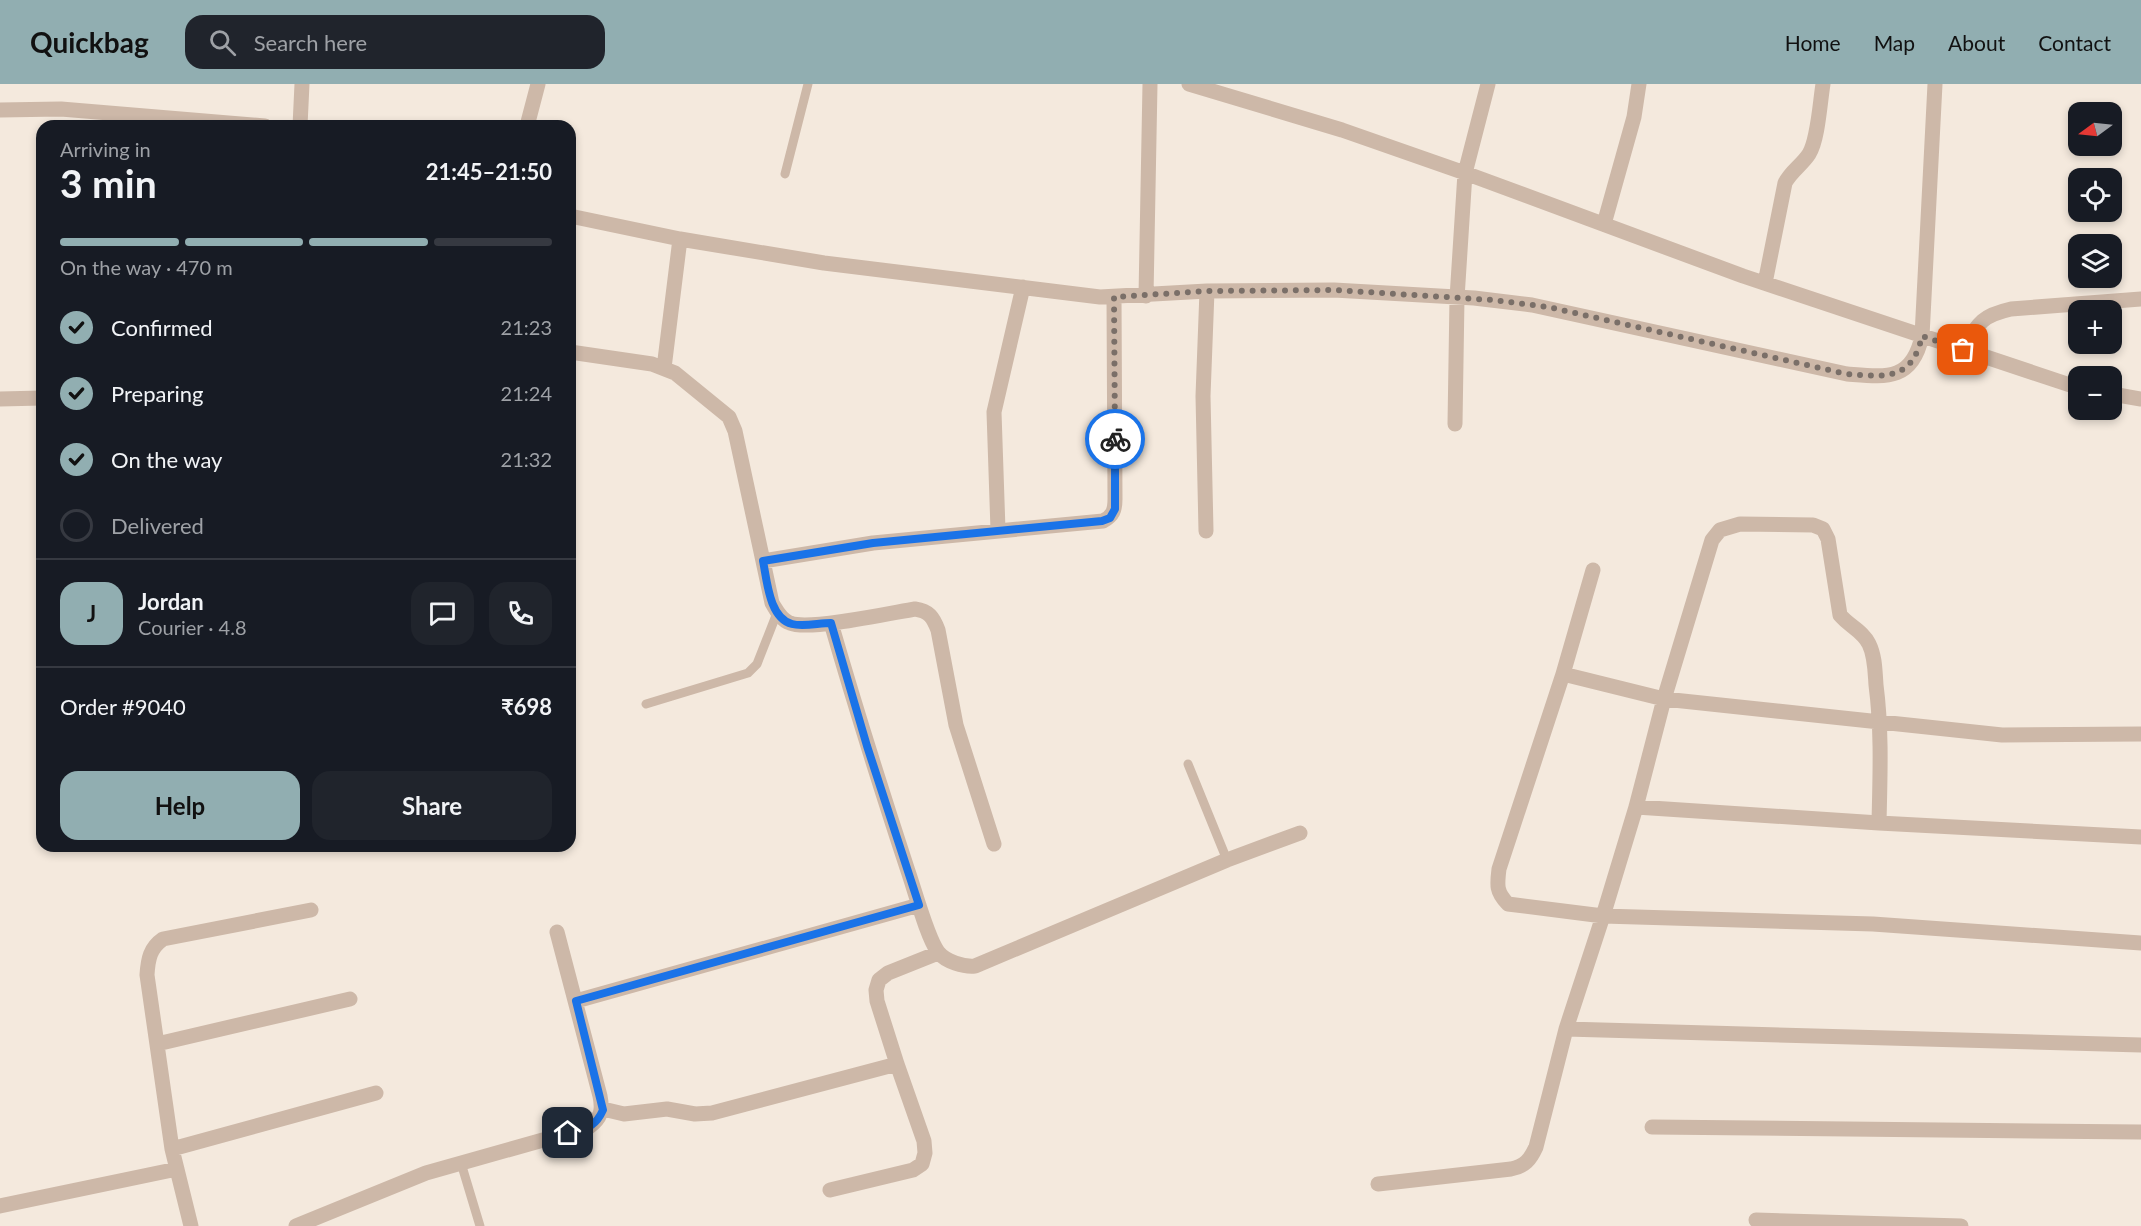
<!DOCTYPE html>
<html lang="en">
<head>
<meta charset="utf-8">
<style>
  body { margin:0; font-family:Lato,sans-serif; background:#20242c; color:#f1f3f6; height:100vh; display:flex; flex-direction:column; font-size:22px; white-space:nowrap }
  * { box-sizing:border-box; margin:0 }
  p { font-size:20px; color:#9ea1a6 }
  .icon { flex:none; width:33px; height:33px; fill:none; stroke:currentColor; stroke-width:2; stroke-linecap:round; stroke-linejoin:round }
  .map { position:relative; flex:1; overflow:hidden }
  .details { position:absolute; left:36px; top:36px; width:540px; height:732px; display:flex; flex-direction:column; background:#171b24; border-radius:18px; box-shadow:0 3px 9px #0003 }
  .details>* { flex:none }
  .needle { width:39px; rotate:255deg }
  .fabs { position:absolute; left:2068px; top:18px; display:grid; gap:12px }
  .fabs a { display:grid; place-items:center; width:54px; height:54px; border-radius:12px; background:#171b24; box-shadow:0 3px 9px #0003; font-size:30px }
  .pin { position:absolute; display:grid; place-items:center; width:51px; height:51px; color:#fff; margin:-26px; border-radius:12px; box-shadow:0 3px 9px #0006 }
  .courier { position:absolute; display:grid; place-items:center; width:60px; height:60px; margin:-30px; border:4px solid #1a73e8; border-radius:50%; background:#fff; color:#222; box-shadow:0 2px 8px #0007 }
  .head em { font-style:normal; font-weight:700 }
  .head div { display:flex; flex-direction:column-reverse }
  .head { display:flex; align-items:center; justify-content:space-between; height:102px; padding:0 24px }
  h1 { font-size:39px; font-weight:700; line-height:45px }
  .bar { display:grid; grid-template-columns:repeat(4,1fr); gap:9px 6px; align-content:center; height:72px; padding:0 24px }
  .bar i { height:8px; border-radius:4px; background:#363941 }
  .bar .active { background:#91aeb1 }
  .bar p { grid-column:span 4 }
  .line { display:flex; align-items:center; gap:15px; padding:0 24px; border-top:2px solid #363941 }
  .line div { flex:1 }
  .round { display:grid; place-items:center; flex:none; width:63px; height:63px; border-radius:18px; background:#20242c }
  ol { padding:0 24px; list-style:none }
  li { display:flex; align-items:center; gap:18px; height:66px }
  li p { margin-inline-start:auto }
  li .icon { padding:6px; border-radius:50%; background:#91aeb1; color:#111; stroke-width:4 }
  li:last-child { color:#9ea1a6 }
  li i { width:33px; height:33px; border:3px solid #363941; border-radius:50% }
  .cta { display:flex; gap:12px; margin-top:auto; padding:12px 24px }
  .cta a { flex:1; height:69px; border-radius:18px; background:#91aeb1; color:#111; font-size:24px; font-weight:700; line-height:69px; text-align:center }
  .cta a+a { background:#20242c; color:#f1f3f6 }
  header { display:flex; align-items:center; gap:36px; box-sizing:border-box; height:84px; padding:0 30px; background:#91aeb1; color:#111 }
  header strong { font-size:28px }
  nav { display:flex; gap:33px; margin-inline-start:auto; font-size:21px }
  .search { width:420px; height:54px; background:#20242c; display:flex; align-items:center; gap:15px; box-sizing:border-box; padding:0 21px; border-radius:18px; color:#9ea1a6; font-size:22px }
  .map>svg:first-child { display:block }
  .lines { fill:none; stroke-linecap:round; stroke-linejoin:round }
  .lane { stroke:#cdb8a8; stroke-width:9 }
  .street { stroke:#cdb8a8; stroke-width:15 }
  .done { stroke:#7a6f68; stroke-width:6; stroke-dasharray:0 10.8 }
  .route { stroke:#1a73e8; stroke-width:8 }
</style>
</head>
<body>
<header>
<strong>Quickbag</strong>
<div class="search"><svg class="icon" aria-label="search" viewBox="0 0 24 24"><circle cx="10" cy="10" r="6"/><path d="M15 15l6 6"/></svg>Search here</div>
<nav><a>Home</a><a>Map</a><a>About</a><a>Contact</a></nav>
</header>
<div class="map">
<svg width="2141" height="1142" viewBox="0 0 2141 1142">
  <rect width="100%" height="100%" fill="#f4e9dd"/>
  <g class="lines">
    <!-- lane -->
    <path class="lane" d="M785 90 808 0
      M646 620 748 589 757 580 777 529
      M1188 680 1227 776
      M461 1079 480 1142"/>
    <!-- street -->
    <path class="street" d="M1189 0 1342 46 1465 89 1743 192 2079 304
      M0 26 61 25 265 42
      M300 42 302 0
      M527 42 538 0
      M570 132 680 155 824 179 1100 213 1207 207 1334 206 1474 214 1532 221 1847 290C1885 293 1912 298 1922 252L1935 0
      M1604 140 1634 33 1639 0
      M1765 199 1785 99C1791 87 1802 81 1809 70 1818 56 1820 18 1823 0
      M1146 212 1150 0
      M1963 266C1978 240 1980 232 2011 225L2141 215
      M570 268 652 280 675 289 729 333 735 347 772 519C777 527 781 536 790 539 809 547 891 529 915 525 929 527 933 533 938 546L956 641 994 760
      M664 284 680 155
      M2112 310 2141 315
      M0 315 42 314
      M1455 340 1457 214 1465 89 1488 0
      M998 446 994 328 1023 203
      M1206 447 1203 312 1207 207
      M763 477 873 459 1103 437C1113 432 1115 426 1115 415L1114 213
      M1593 486 1563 590 1499 785C1497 801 1496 808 1508 820L1603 832 1873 840 2141 859
      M831 539C855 622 881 705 908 787 915 807 927 853 938 868 946 878 964 883 975 882L1227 776 1300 749
      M1563 590 1664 615 2002 651 2141 650
      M1636 723 1879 739 2141 753
      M576 917 919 821
      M1566 945 2141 961
      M157 960 350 915
      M603 1025 624 1030 667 1025 695 1030 712 1029 897 980
      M1652 1043 2141 1048
      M172 1065 376 1009
      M1378 1100 1511 1085C1525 1082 1530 1076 1536 1063L1566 945 1603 832 1636 723 1664 615 1712 456 1720 446 1740 440 1813 441 1823 445 1828 455 1840 531C1849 542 1863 547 1869 560 1875 572 1875 587 1876 601 1882 647 1880 693 1879 739
      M830 1106 913 1086 922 1080 925 1069 924 1057 897 980 877 917 876 906 879 896 888 889 938 869
      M0 1122 177 1085
      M1756 1136 1961 1142
      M191 1142 172 1065 147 891C148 875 150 864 163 855L311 826
      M296 1142 426 1089 589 1043C601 1034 603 1027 600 1012L557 848"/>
  </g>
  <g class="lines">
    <!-- done -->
    <path class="done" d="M1115 355 1114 213 1207 207 1334 206 1493 216 1548 223 1847 290C1885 293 1912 297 1922 252L1963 266"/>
    <!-- route -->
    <path class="route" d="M568 1049C586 1044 595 1044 603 1026L576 917 919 821 867 662 831 539C819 539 803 543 792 540 769 534 767 496 763 477L873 459 1102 437 1110 434 1115 425V355"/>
  </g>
</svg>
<div class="fabs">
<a><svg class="needle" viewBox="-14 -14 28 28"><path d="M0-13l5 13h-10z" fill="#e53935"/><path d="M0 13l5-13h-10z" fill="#9ea1a6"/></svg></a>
<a><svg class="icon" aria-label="locate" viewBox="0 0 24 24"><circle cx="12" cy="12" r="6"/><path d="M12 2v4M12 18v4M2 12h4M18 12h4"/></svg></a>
<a><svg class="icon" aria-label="layers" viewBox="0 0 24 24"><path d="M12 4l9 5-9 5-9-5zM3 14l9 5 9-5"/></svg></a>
<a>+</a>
<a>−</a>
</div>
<div class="pin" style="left:1963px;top:266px;background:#ea580c"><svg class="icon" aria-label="bag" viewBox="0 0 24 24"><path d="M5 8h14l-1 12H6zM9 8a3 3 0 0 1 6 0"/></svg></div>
<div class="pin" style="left:568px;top:1049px;background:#1f2937"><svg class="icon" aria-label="home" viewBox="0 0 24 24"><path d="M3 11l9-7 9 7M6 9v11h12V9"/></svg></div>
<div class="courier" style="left:1115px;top:355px"><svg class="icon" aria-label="bike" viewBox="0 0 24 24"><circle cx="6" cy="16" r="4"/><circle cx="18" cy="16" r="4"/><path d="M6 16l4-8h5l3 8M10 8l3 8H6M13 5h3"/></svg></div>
<section class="details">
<div class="head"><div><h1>3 min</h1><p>Arriving in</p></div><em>21:45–21:50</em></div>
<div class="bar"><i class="active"></i><i class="active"></i><i class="active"></i><i></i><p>On the way · 470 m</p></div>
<ol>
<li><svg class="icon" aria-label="check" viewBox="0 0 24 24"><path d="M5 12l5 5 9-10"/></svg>Confirmed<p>21:23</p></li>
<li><svg class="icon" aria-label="check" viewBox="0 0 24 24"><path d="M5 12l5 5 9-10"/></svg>Preparing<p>21:24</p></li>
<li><svg class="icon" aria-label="check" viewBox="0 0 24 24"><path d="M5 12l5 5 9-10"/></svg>On the way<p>21:32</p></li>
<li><i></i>Delivered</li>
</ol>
<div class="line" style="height:108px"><b class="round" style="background:#91aeb1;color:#111">J</b><div><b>Jordan</b><p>Courier · 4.8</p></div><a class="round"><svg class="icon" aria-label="chat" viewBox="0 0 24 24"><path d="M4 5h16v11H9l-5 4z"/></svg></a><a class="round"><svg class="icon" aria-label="phone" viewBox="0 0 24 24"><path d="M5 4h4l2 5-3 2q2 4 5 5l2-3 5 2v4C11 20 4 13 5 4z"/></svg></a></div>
<div class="line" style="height:78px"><div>Order #9040</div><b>₹698</b></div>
<div class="cta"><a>Help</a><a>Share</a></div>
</section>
</div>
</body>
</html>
